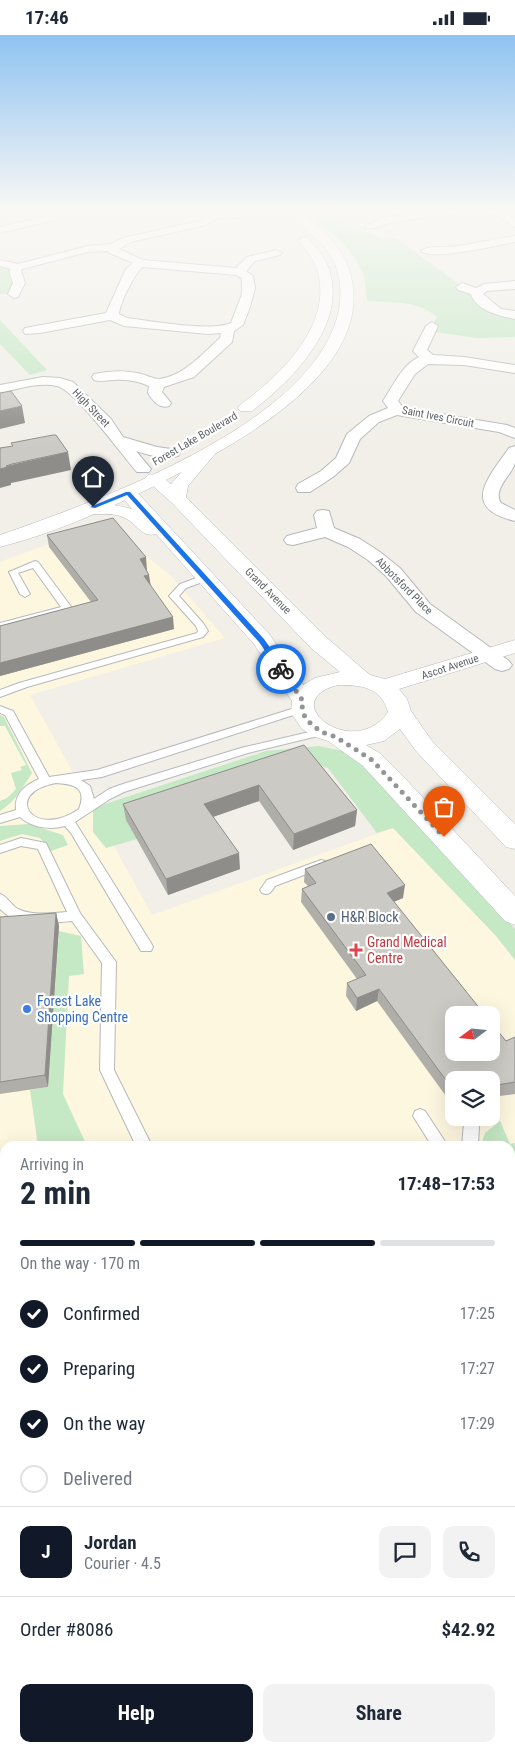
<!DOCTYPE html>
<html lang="en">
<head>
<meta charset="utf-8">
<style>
  body { margin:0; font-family:"Roboto Condensed",sans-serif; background:#f2f2f3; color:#1f2937; height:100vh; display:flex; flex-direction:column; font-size:19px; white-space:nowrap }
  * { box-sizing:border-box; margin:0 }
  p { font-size:16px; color:#747a83 }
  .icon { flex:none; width:28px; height:28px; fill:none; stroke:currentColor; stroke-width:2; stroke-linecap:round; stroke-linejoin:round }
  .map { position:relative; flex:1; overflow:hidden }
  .details { position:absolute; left:0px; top:1106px; width:515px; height:611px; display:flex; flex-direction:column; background:#fff; border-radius:15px 15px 0 0; box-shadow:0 5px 20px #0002 }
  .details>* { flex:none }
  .needle { width:32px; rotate:254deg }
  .controls { position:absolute; left:445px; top:971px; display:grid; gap:10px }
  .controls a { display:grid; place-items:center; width:55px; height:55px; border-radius:10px; background:#fff; box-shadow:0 5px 20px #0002; font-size:25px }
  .pin { position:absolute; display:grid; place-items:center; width:42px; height:42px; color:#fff; margin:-51px -21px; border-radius:50% 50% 50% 0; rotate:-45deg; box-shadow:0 0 5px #0007 }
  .pin .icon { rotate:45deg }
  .courier { position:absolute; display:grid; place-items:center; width:50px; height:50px; margin:-25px; border:4px solid #1a73e8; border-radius:50%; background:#fff; color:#222; box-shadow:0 1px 6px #0007 }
  .overview em { font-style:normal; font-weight:700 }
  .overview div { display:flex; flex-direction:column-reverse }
  .overview { display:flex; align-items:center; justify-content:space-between; height:85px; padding:0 20px }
  h1 { font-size:32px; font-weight:700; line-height:38px }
  .bar { display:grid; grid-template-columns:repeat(4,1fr); gap:8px 5px; align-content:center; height:60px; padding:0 20px }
  .bar i { height:6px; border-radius:4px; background:#e0e1e3 }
  .bar .on { background:#111827 }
  .bar p { grid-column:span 4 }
  .line { display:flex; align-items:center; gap:12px; padding:0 20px; border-top:1px solid #e0e1e3 }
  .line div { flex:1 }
  .round { display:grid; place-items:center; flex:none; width:52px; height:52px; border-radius:10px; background:#f2f2f3 }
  ol { padding:0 20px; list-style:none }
  li { display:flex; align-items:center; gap:15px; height:55px }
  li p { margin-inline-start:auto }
  li .icon { padding:5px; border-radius:50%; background:#111827; color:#fff; stroke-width:4 }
  li:last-child { color:#747a83 }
  li i { width:28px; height:28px; border:2px solid #e0e1e3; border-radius:50% }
  .action { display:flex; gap:10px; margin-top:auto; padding:10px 20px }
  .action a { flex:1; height:58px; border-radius:10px; background:#111827; color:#fff; font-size:20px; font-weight:700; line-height:58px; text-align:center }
  .action a+a { background:#f2f2f3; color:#1f2937 }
  .status { display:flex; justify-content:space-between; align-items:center; height:35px; padding:0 25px; background:#fff; direction:ltr }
  .status svg { height:14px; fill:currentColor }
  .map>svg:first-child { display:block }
  .commercial { fill:#fef7e0; fill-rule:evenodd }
  .green { fill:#c5e8c5 }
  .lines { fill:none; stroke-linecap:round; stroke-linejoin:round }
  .service-casing { stroke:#b5b8bc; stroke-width:2 }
  .minor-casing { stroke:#b5b8bc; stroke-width:2 }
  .tertiary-casing { stroke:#b5b8bc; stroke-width:1 }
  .secondary-casing { stroke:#b6babf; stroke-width:1 }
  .service { fill:#fff; fill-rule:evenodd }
  .minor { fill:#fff; fill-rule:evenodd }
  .tertiary { fill:#fff; fill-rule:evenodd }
  .secondary { fill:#fff; fill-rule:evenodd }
  .wall { fill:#afaea9 }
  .shaded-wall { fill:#8f8d8a }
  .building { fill:#cccac5; stroke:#8f8d8a }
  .route { fill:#1a73e8 }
  .done { stroke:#929495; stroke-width:5; stroke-dasharray:0 9 }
  .service-dot { fill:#5c6f8a; stroke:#fff; stroke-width:2 }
  .health-dot { fill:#e0444e; stroke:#fff; stroke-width:2 }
  .shop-dot { fill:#3f7fe0; stroke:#fff; stroke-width:2 }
  .labels { text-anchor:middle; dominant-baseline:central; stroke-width:4.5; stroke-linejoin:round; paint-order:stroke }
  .far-street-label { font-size:11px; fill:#5f6368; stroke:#fff }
  .service-label { font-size:14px; fill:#4e5e75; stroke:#fff; text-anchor:start }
  .health-label { font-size:14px; fill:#be3a42; stroke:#fff; text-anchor:start }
  .shop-label { font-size:14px; fill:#366cbe; stroke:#fff; text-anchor:start }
</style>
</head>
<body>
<div class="status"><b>17:46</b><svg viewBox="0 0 49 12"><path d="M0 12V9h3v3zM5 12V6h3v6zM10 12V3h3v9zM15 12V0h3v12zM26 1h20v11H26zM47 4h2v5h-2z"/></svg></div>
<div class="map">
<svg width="515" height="1717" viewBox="0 0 515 1717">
  <rect width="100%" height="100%" fill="#f1efe8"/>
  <!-- commercial -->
  <path class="commercial" d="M111 486 132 510 170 540 225 603 30 660 152 880 393 793 496 901 515 925V1164L510 1165V1111H5V1251H0V527ZM454 980H491V1018H454ZM454 1045H491V1082H454Z"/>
  <!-- green -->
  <path class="green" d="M325 176 348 190 370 191 366 197 371 198 383 205 396 203 497 277 515 280V302L476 303 428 296 437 282C418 265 391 268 367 266 366 258 366 247 363 239 353 212 330 196 308 180Z
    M0 228 18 232 14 259H0Z
    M0 285 47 335 30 340 0 309Z
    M0 680 4 682 32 738C23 752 15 767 0 776V766L7 763 16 754 11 738 22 735 20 732 26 730 5 691H0Z
    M319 711 343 716 374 739 515 894V925L496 901 393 793 377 798 328 733 303 726 137 804 106 813 93 797V773L266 716Z
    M29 789 63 800 68 810 51 816 40 803 22 799 0 806V791Z
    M59 896 81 901 84 939 69 941 63 1059 87 1111H38L30 1055 48 1052Z
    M500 1086 510 1109 515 1108V1120H510V1111L481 1110 485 1098Z"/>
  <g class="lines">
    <!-- service casing -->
    <g class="service-casing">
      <path id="service" d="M35 526 38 527 72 573 70 575 0 594V588L61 572 33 533 18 538 30 559 25 562 20 559 9 537Z
        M205 540 209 543 208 545 186 553 179 561 203 588 208 596 203 602 27 652 0 662V655L19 648 197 598 198 596 196 591 169 561 180 549Z
        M0 671 13 676 49 742 97 735 298 672 302 671 307 674 306 676 102 742 81 745 90 751 94 764 109 754 123 749 241 713 322 694 327 697 326 699 248 718 124 757 110 764 75 787 151 908 153 912 151 916H141L71 798 65 791C50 795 32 793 20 782L0 788V780L16 775C14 759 25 750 39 744L5 680 0 678ZM56 748C75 749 87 753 79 774 33 806 1 758 56 748Z
        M21 803 46 808 80 878 116 927 114 1035 152 1111H136L100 1035 102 928 72 886C49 888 17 893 0 874V859C8 862 11 870 18 874 32 881 52 878 67 877L38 814 21 811 0 818V810Z
        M321 825 325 826 327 829 325 832 275 851C271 857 269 861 262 858L260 855 267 845Z
        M420 1074 425 1076 448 1111H432L413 1081 415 1076Z
        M467 1082H483L479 1090 478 1111H462L464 1088Z
        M510 1128H515V1142H510Z
        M0 1202H5V1218H0Z"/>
    </g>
    <!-- minor casing -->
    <g class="minor-casing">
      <path id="minor" d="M40 173H52L60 182 59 184 0 198V192L47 181Z
        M173 173H198L217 177 267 175 272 178 267 181 219 183 206 190 131 207 119 214 143 225 236 233 247 222 276 215 282 218 280 220 255 226 246 236 253 241 255 253 250 272 243 290 234 296 232 307 194 342 164 352 162 357 171 368 169 371C159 374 153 366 148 358L149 351C138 346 127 344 114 345 107 345 101 347 94 345L92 342 94 339C108 336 123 335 137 338 144 339 153 344 160 344 185 340 202 319 220 303L221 298 208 299 124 291 110 285 40 298 25 299 23 296 25 293 106 278 126 234 133 228 110 218 108 216 88 217 22 234 21 236 25 248 18 262 14 263 8 259 13 248 9 236 11 234 0 231V225L18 229 88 211 111 209 123 203 199 186 207 181ZM143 232 236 240 242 243V259L231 288C211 297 151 286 127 283L119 279C120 268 135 237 143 232Z
        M309 173 294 179 289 176 292 173Z
        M453 173C478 173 494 170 515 184V192L496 180 481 177 426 182 385 189 370 194 365 191 383 183Z
        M515 201V207C498 210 432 226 421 216 427 211 437 212 444 212 468 211 491 204 515 201Z
        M515 246V254L487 256 483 259 501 274 515 276V284C500 281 476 276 471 259L458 255 456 252 462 248 476 253 484 249Z
        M432 287 438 291 427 315 433 320 464 322 515 330V338L464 330 428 329 415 339 398 366 402 371 410 374 507 390 515 393V403L499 397 397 380 379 387 360 404 349 428 333 442 310 457H298L296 453 298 449 321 436 336 423 347 399 369 381 388 373 383 366C393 351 402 330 419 322L413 316 426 291Z
        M43 342 60 343 73 347 111 384 123 402 157 412 178 415 180 418 178 421C163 425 149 420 136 416L151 434 149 437H137C122 420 75 355 57 351 38 347 18 354 0 358V350Z
        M515 411C515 416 515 423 515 428 512 440 492 454 501 468L515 475V486C460 473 488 443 509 413Z
        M323 475 329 476 334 493 360 504 380 517 400 533 430 569 509 626 512 630 509 634 502 636 495 634 416 577 386 541 368 525 348 512 325 502 293 510 287 509 284 505 287 501 317 493 314 480 317 476Z
        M515 1366V1404L510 1405V1367Z
        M357 1712H403L404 1717H358Z"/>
    </g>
    <!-- tertiary casing -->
    <g class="tertiary-casing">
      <path id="tertiary" d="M207 414 213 415 215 419 188 451 186 462 327 603 370 640 385 644 515 605V618L399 654 407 664 411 676 432 706 515 789V814L506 812 416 716 400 694 384 706 366 710 381 719 399 737 515 861V890L505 886 363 731 328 706 315 702 302 694 291 678 292 666 254 609 156 499C141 503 137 488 125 483 111 476 96 481 82 478L79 474 82 470C99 466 115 470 132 474L119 458 122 454 128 453 134 454 270 600 303 650 315 643 340 637 311 613 171 467 145 444 148 440C158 438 163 443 171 449L201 415ZM338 650C362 650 381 652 388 677 354 727 274 666 338 650Z"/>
    </g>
    <!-- secondary casing -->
    <g class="secondary-casing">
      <path id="secondary" d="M258 173H268L276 177 297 175C302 180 309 184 315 189 331 201 346 221 351 241 375 338 231 412 162 447 111 473 55 498 0 512V500C98 466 305 392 337 283 342 265 342 244 334 227 324 206 306 196 290 181L276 183 259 178Z
        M304 202 308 203C314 210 322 219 326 227 353 285 293 345 252 376H240L238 373 240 370C281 340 340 284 314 227 310 219 303 212 298 205Z"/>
    </g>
    <!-- service -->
    <use href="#service" class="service"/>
    <!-- minor -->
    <use href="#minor" class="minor"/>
    <!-- tertiary -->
    <use href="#tertiary" class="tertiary"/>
    <!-- secondary -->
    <use href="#secondary" class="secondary"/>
  </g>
  <!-- wall -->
  <path class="wall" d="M47 500 147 535 150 550 174 594 0 641V591L91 567 49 512Z
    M304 710 357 775 355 791 293 815 259 766 213 782 240 834 168 860 126 785 123 769Z
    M305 834 403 863 394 867 506 1006 515 1002V1059L491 1062V1045H454V1068H451L377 966 356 976 346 961 347 948 357 944 301 867 302 854 308 851 304 847Z
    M56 878 59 891 48 1052 0 1059V882Z"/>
  <!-- shaded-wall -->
  <path class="shaded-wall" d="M22 371 25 388 0 394V376Z
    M68 417 71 435 16 447 11 448V450L0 453V434L6 431Z
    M146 522 147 535 141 536 140 524Z
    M149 540 151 552 144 541Z
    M173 582 174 594 0 641V628Z
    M259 750V766L204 785V769Z
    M357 775 355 791 293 815 294 799Z
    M239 818 240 834 168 860 166 844Z
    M405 850 403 863 385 870 387 858Z
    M56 878 59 891 48 1052 45 1040Z
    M379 954 377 966 356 976 357 963Z"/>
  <!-- building -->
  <path class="building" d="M11 356 22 371 0 376V358Z
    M53 400H56L68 417 12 429 6 431 8 432 0 434V413L13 411 11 408Z
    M113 483 146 522 140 524 149 540 144 541 173 582 0 628V591L98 565 47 500Z
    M304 710 357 775 294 799 259 750 204 769 239 818 166 844 123 769Z
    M371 809 405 850 387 858 485 980H454V1018H491V988L506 1006 515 1002V1047L491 1051V1045H454V1056L379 954 357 963 347 948 366 940 302 854 316 848 305 834Z
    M56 878 45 1040 0 1047V882Z"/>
  <!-- sky -->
  <linearGradient id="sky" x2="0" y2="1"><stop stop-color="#8fc3f1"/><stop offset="0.42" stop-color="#f9f8f5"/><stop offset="1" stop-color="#f9f8f5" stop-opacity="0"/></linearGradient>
  <rect width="515" height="414" fill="url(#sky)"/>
  <!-- route -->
  <path class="route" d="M126 457H130L264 604 285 634 284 636H279L259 607 127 460 95 473 90 472Z"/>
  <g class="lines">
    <!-- done -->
    <path class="done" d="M281 634 303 666 302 674 305 682 312 690 322 697 336 702 372 725 444 802"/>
  </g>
  <!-- markers -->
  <circle class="service-dot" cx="331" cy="882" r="5"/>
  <path class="health-dot" d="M353.5 907.5h5v5h5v5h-5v5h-5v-5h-5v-5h5z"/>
  <circle class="shop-dot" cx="27" cy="974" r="5"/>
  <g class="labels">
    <!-- far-street labels -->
    <g class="far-street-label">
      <text transform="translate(91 373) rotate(46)">High Street</text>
      <text transform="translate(438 382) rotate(11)">Saint Ives Circuit</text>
      <text transform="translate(195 404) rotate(-30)">Forest Lake Boulevard</text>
      <text transform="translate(404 551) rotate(45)">Abbotsford Place</text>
      <text transform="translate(268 556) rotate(45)">Grand Avenue</text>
      <text transform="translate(450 632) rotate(-18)">Ascot Avenue</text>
    </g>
    <!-- service labels -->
    <g class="service-label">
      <text x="341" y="882">H&amp;R Block</text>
    </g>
    <!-- health labels -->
    <g class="health-label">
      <text x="367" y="907">Grand Medical<tspan x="367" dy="16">Centre</tspan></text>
    </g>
    <!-- shop labels -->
    <g class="shop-label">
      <text x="37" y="966">Forest Lake<tspan x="37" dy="16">Shopping Centre</tspan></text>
    </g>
  </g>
</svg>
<div class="controls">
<a><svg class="needle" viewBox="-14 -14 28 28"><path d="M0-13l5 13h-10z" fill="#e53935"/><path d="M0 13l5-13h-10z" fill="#747a83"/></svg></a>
<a><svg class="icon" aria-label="layers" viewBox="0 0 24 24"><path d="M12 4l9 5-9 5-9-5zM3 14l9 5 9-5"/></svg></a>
</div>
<div class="pin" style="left:444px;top:802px;background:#ea580c"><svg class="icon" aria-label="bag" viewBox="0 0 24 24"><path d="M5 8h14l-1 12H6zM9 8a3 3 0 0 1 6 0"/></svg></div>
<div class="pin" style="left:93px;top:472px;background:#1f2937"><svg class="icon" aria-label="home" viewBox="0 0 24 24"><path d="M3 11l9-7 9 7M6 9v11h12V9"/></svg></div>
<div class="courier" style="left:281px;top:634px"><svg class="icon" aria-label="bike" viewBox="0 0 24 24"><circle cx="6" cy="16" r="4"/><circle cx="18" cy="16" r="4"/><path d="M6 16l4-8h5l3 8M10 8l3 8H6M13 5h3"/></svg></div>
<section class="details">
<div class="overview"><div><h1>2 min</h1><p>Arriving in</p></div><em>17:48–17:53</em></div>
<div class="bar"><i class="on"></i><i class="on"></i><i class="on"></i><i></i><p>On the way · 170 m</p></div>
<ol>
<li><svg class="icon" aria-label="check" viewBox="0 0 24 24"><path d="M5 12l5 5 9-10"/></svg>Confirmed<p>17:25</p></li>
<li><svg class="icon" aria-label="check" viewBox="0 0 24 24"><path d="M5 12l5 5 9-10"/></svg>Preparing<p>17:27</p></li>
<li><svg class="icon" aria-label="check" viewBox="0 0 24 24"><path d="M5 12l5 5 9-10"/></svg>On the way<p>17:29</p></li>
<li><i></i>Delivered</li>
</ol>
<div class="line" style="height:90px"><b class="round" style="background:#111827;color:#fff">J</b><div><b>Jordan</b><p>Courier · 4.5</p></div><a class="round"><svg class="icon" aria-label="chat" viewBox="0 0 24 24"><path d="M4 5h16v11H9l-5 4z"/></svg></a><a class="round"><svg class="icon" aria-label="phone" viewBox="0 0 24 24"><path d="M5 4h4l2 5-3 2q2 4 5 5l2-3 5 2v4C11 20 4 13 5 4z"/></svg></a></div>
<div class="line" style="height:65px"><div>Order #8086</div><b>$42.92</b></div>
<div class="action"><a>Help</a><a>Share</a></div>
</section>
</div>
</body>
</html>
